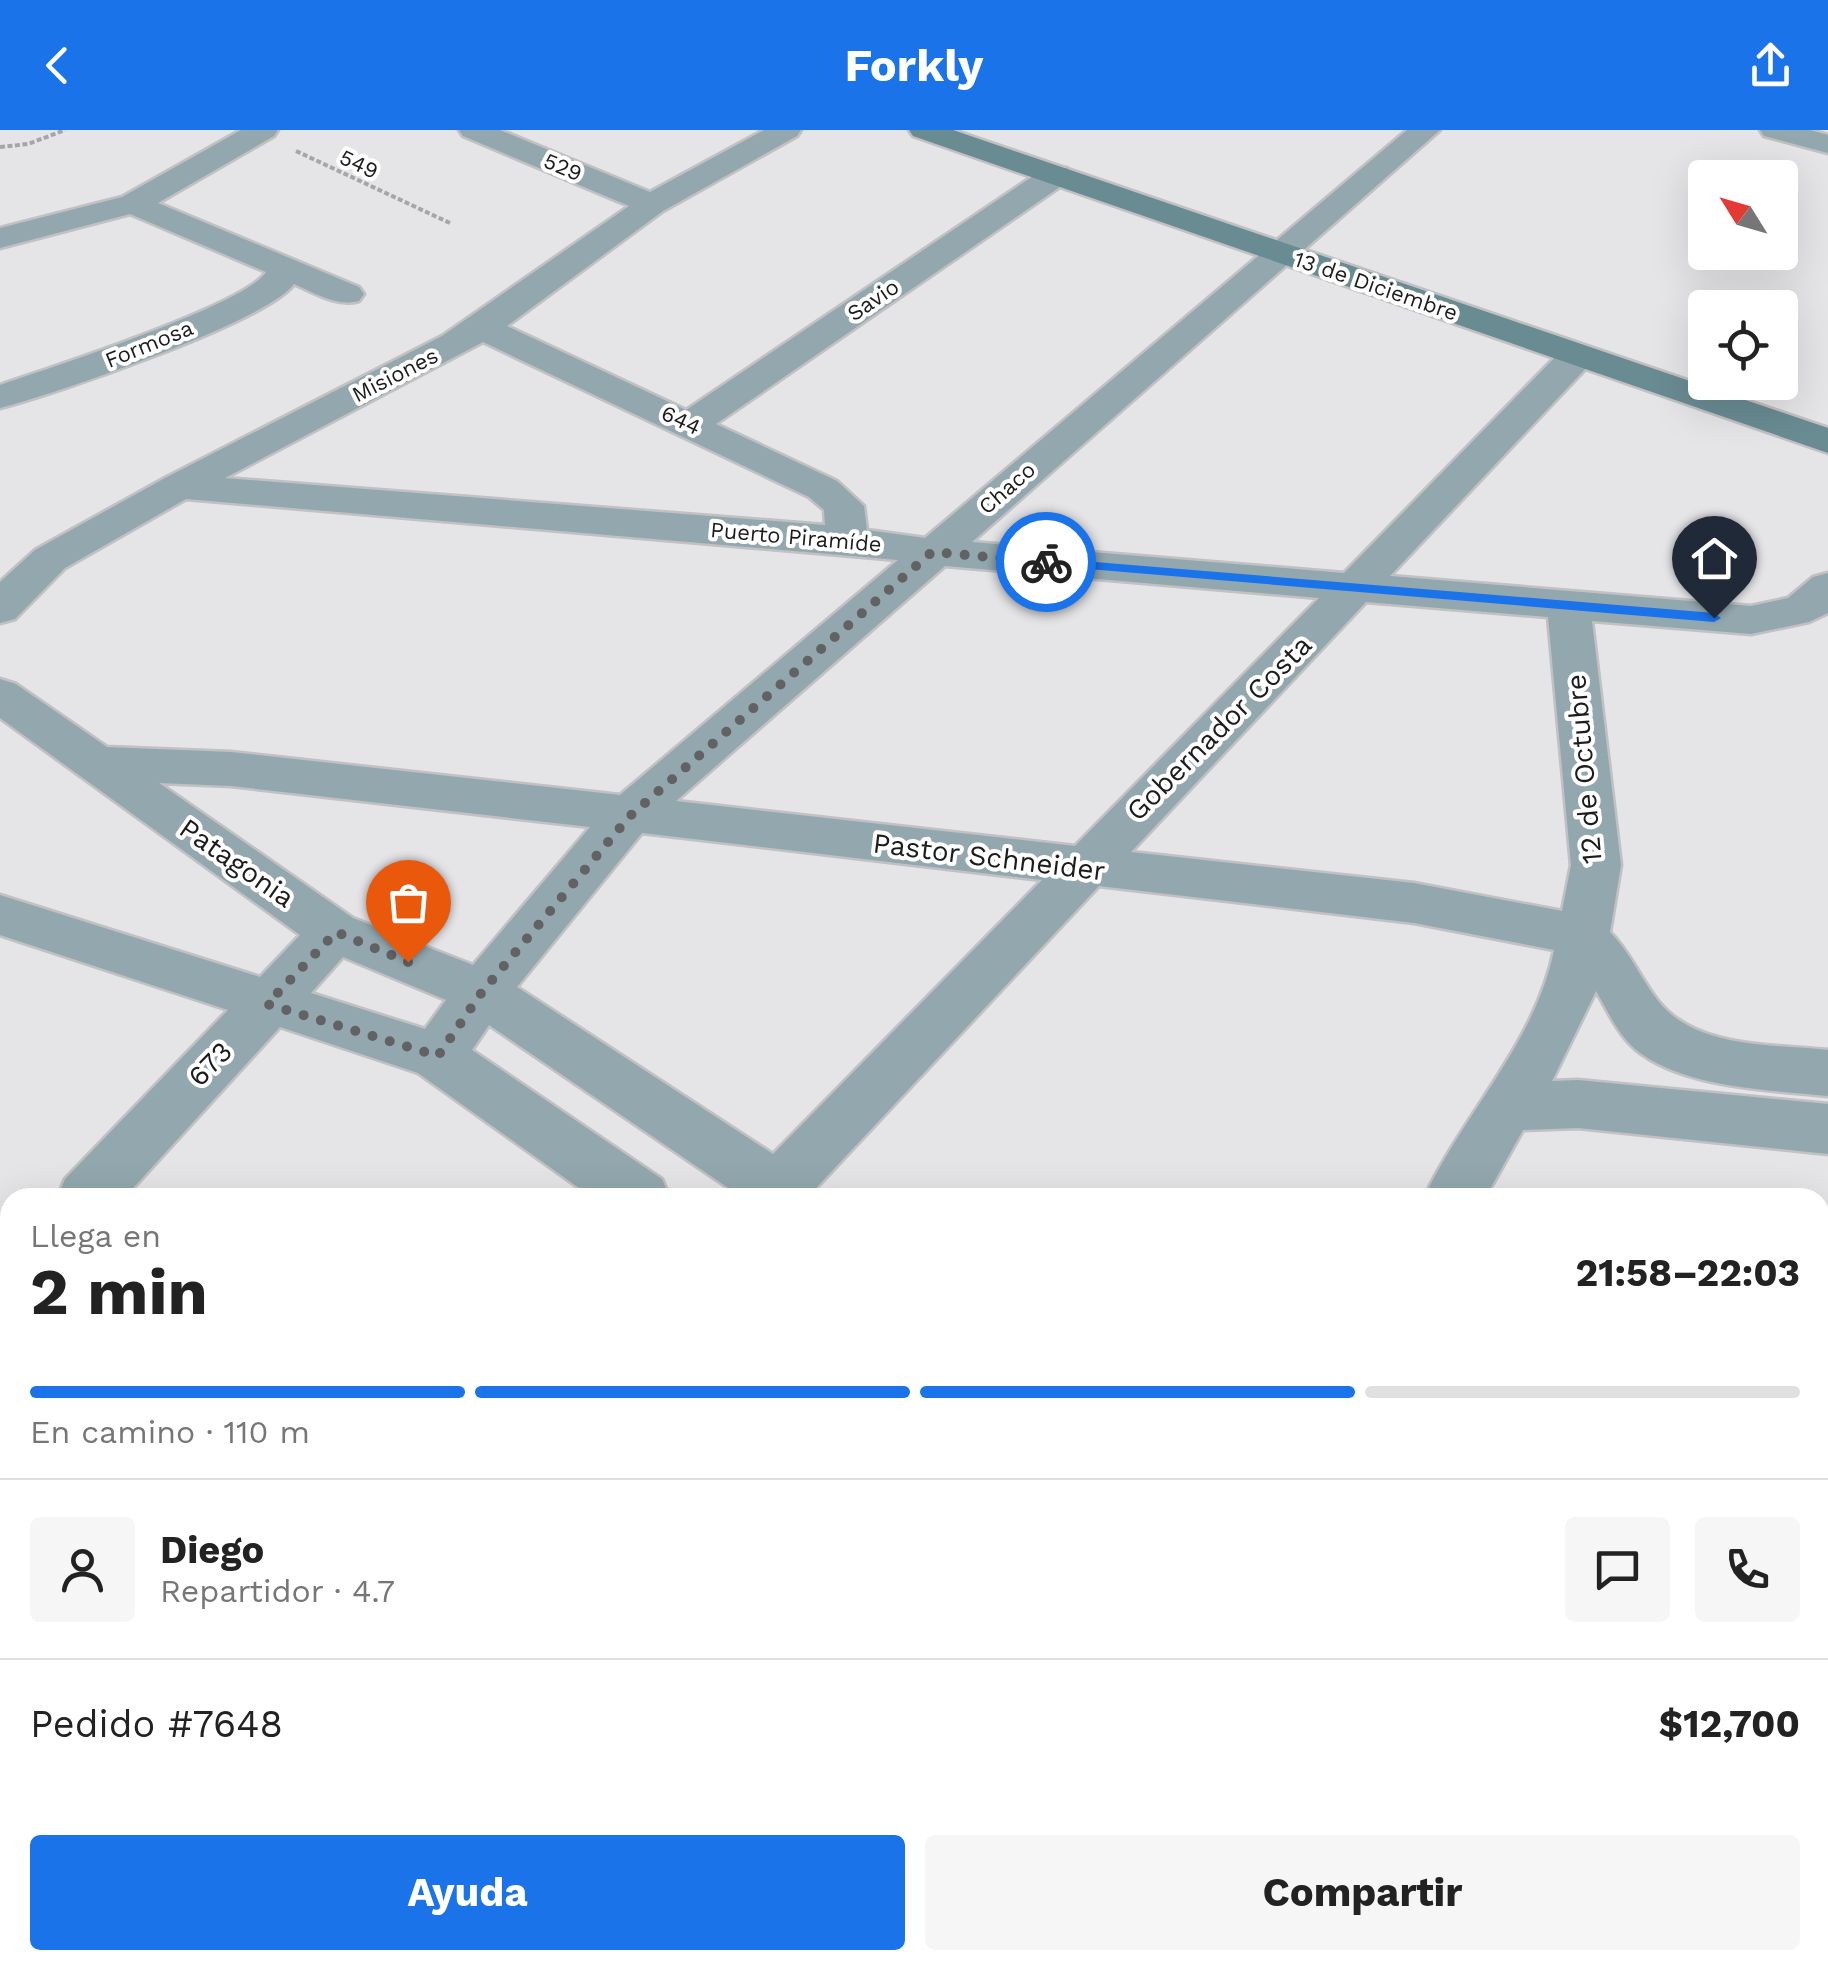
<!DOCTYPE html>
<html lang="es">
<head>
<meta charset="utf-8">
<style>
  body { margin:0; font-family:"Work Sans",sans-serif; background:#f6f6f6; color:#222; height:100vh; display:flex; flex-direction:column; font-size:38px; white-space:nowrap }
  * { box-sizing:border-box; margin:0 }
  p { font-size:32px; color:#767676 }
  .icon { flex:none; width:55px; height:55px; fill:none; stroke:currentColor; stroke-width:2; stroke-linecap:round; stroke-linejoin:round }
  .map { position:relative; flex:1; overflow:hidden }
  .side { position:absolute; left:0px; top:1058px; width:1830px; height:782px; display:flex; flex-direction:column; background:#fff; border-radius:30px 30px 0 0; box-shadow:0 10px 40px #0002 }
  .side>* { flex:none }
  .needle { width:65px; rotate:307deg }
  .fabs { position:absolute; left:1688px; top:30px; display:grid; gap:20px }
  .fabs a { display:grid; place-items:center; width:110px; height:110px; border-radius:10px; background:#fff; box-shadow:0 10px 40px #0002; font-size:50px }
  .pin { position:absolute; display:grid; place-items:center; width:85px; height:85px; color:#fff; margin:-102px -42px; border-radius:50% 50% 50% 0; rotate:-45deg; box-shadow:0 0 10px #0007 }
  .pin .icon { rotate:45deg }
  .courier { position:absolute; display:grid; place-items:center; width:100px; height:100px; margin:-50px; border:8px solid #1a73e8; border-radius:50%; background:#fff; color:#222; box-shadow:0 2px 12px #0007 }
  .overview em { font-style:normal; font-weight:700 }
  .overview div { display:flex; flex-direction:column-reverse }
  .overview { display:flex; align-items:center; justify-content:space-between; height:170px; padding:0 30px }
  h1 { font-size:65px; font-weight:700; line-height:75px }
  .bar { display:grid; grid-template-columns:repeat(4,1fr); gap:15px 10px; align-content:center; height:120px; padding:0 30px }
  .bar i { height:12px; border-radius:8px; background:#e0e0e0 }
  .bar .active { background:#1a73e8 }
  .bar p { grid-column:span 4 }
  .line { display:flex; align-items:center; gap:25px; padding:0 30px; border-top:2px solid #e0e0e0 }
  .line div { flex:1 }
  .round { display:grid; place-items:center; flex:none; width:105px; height:105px; border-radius:10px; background:#f6f6f6 }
  .primary-button { display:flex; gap:20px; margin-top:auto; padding:20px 30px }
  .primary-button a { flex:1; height:115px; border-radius:10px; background:#1a73e8; color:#fff; font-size:40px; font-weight:700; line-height:115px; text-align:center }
  .primary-button a+a { background:#f6f6f6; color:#222 }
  header { display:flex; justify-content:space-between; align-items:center; height:130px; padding:0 30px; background:#1a73e8; color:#fff; font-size:45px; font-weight:700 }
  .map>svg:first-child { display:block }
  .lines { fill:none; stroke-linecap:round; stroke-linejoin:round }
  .street-casing { stroke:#c1c1c3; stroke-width:5 }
  .secondary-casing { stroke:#c1c1c3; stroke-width:5 }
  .path-far1 { stroke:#a6a6a8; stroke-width:4; stroke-dasharray:5 2.5; stroke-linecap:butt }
  .path { stroke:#a6a6a8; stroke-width:8; stroke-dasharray:10 6; stroke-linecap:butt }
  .street { fill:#92a8ae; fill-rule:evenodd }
  .secondary { fill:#698b92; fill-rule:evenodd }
  .route { fill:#1a73e8 }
  .done { stroke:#626264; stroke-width:10; stroke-dasharray:0 18 }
  .labels { text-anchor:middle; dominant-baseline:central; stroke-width:8; stroke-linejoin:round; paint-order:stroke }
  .far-street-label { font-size:22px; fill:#1c1c1d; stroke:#fff }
  .street-label { font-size:28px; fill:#1c1c1d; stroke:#fff }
</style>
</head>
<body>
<header><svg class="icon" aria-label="back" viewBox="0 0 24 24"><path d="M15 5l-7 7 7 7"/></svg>Forkly<svg class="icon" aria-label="share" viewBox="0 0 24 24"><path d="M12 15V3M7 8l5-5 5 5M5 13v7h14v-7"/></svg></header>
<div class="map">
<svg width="1828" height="1838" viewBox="0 0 1828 1838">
  <rect width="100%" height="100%" fill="#e5e5e7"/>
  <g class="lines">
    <!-- street casing -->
    <g class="street-casing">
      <path id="street" d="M241 0H278L274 6 158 73 359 157 364 164 359 171C336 177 315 163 294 154 268 191 52 265 0 278V255C46 239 246 175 266 142L130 84 0 118V98L122 67Z
        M459 0H500L650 62 764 0H801L797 6 663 81 507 196 686 280 1045 38H1067L1072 45 1067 52 716 294 837 351 864 376 867 400 925 408 1407 0H1440L972 412 1344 443 1564 218 1577 215 1590 218 1595 226 1590 234 1390 446 1751 476 1788 468 1813 447 1828 443V483L1809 492 1751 504 1592 491 1621 735 1610 802C1631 823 1641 850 1659 872 1697 919 1774 914 1828 920V966C1770 960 1682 958 1635 919 1617 903 1608 881 1596 861L1552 951 1578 950 1828 974V1024L1578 998 1523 1000 1485 1068H1424C1463 984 1536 912 1554 820L1414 793 1099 756 817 1057 821 1068H743L489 895 472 920 662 1049 670 1068H593L418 943 280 897 124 1068H57L65 1049 228 880 0 805V765L260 847 300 805 0 588V549L16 554 107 617 231 622 620 665 898 430 186 369 65 438 15 489 0 493V452L35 420 165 348 442 206 629 76 463 6ZM483 212 809 367 824 380 825 395 225 348ZM945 436 1319 468 1075 716 676 671ZM1366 472 1548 487 1571 735 1562 781 1414 753 1131 722ZM159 653 231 656 590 697 473 835 353 788ZM642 703 1042 750 773 1024 517 857ZM343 827 446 870 425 899 311 863Z
        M1760 0H1810L1828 5V23L1764 6Z
        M10 1131V1198L0 1202V1135Z
        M1828 1754V1838H1789L1786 1830H1820V1757Z
        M1673 1830H1761L1764 1838H1677Z"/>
    </g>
    <!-- secondary casing -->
    <g class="secondary-casing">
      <path id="secondary" d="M909 0H953L1828 298V323L913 6Z"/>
    </g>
    <!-- path-far1 -->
    <path class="path-far1" d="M0 17 28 14 65 0
      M296 21 452 94"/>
    <!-- path -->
    <path class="path" d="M0 1390 10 1391
      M0 1500 10 1484
      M0 1782 10 1767
      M116 1838 120 1830
      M941 1838 946 1830
      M1372 1838 1375 1830"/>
    <!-- street -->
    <use href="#street" class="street"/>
    <!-- secondary -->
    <use href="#secondary" class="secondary"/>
  </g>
  <!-- route -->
  <path class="route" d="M1046 428 1714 483 1721 488 1714 492 1041 435 1039 432Z"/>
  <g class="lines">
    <!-- done -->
    <path class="done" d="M408 832 336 802 267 874 438 926 482 862 630 686 932 422 1046 432"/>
  </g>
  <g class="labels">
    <!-- far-street labels -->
    <g class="far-street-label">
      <text transform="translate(359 34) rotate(25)">549</text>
      <text transform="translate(563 37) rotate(23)">529</text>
      <text transform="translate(1376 156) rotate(19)">13 de Diciembre</text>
      <text transform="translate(873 170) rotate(-34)">Savio</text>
      <text transform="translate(149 214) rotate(-22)">Formosa</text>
      <text transform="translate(395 245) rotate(-27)">Misiones</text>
      <text transform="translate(681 290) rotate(25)">644</text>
      <text transform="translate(1007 358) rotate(-41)">Chaco</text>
      <text transform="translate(796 407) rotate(5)">Puerto Piramíde</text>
    </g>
    <!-- street labels -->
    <g class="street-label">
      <text transform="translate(1219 598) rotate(-45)">Gobernador Costa</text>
      <text transform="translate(1584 639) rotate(-95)">12 de Octubre</text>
      <text transform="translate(989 727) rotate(7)">Pastor Schneider</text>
      <text transform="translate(237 733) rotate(35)">Patagonia</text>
      <text transform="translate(210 934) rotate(-46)">673</text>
    </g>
  </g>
</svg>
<div class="fabs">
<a><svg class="needle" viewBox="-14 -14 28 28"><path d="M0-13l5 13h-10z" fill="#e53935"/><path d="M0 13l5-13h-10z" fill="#767676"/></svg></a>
<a><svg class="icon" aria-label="locate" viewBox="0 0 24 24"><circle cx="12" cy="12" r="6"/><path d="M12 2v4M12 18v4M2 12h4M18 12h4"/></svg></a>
</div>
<div class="pin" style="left:408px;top:832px;background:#ea580c"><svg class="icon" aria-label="bag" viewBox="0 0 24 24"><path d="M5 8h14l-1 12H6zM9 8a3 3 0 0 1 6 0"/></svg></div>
<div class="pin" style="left:1714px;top:488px;background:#1f2937"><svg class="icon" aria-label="home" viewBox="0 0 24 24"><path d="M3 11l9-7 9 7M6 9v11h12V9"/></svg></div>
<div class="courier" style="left:1046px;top:432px"><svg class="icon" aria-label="bike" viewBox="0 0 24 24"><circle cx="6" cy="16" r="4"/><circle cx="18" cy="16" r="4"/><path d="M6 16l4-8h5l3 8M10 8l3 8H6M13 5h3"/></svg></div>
<section class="side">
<div class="overview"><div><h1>2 min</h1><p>Llega en</p></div><em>21:58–22:03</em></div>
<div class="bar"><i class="active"></i><i class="active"></i><i class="active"></i><i></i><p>En camino · 110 m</p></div>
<div class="line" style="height:180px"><a class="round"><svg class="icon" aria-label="person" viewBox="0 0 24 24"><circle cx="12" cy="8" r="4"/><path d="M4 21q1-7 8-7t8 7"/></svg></a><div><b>Diego</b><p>Repartidor · 4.7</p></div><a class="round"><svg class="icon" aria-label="chat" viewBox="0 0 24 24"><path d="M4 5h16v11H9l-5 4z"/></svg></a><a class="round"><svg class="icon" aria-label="phone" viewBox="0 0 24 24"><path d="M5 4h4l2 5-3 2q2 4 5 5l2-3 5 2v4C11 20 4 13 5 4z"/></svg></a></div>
<div class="line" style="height:130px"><div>Pedido #7648</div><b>$12,700</b></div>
<div class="primary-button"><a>Ayuda</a><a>Compartir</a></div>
</section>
</div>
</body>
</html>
